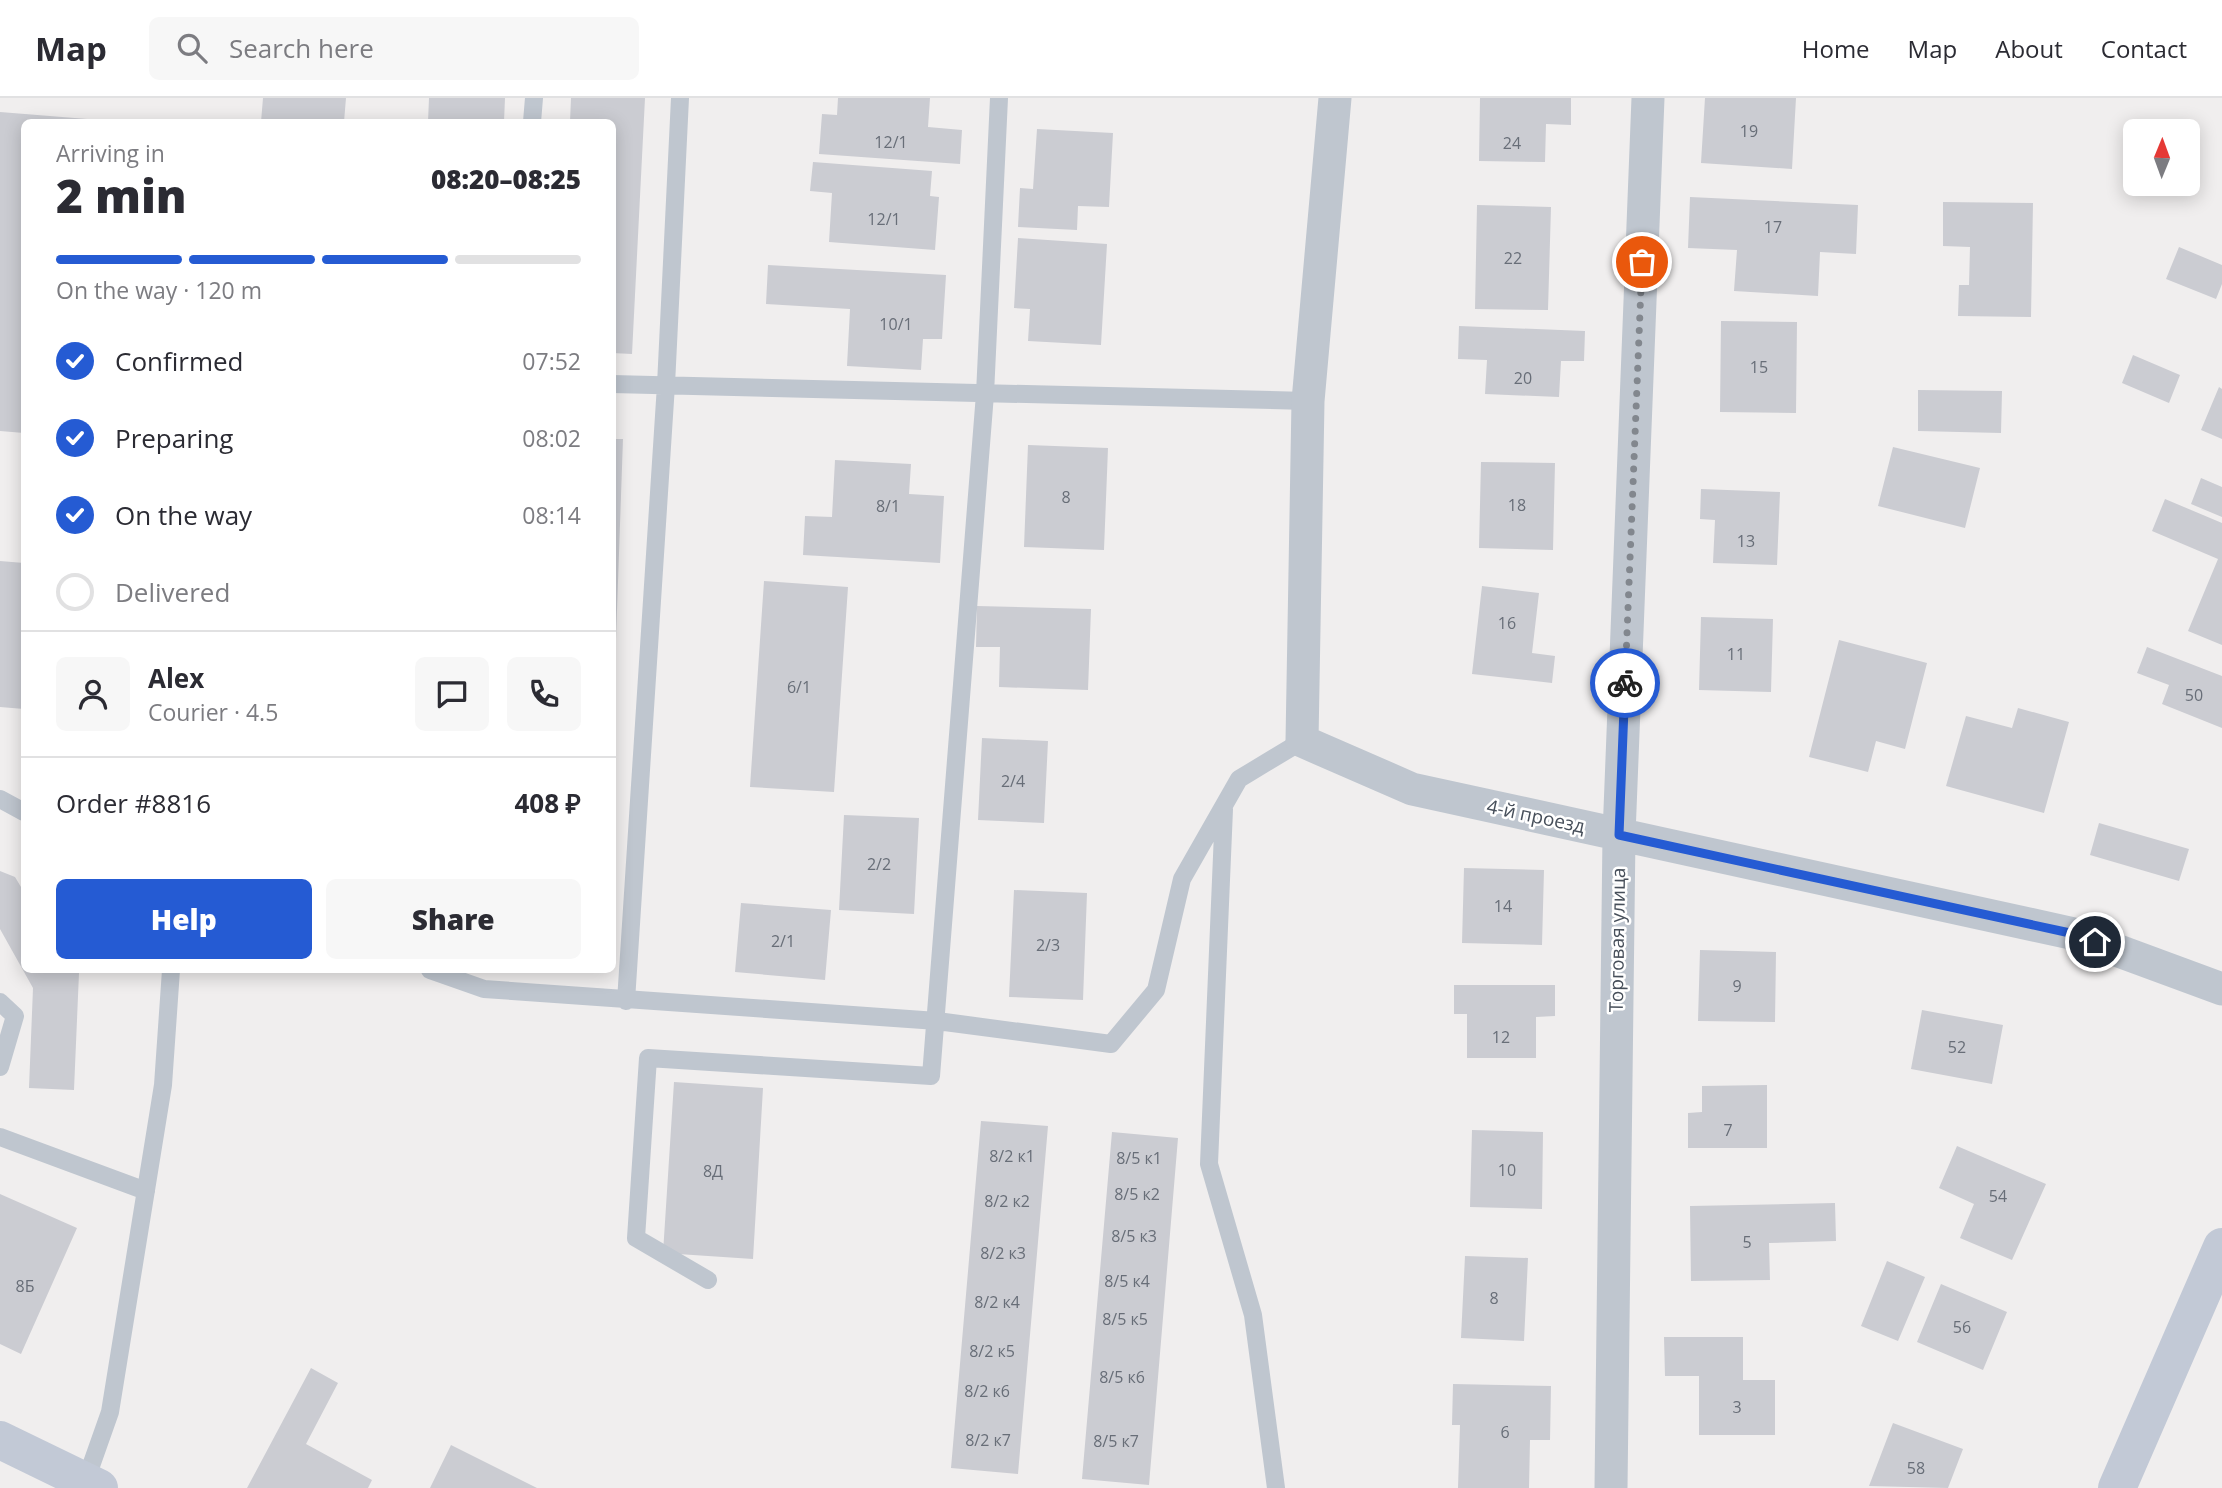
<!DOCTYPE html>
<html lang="en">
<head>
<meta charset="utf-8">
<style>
  body { margin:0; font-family:"Open Sans",sans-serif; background:#f7f7f7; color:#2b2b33; height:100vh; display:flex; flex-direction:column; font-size:26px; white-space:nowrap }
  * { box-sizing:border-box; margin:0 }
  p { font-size:23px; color:#7c7c81 }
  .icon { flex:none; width:38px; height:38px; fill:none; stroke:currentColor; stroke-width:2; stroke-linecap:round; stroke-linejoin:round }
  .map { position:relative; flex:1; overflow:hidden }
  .sheet { position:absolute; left:21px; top:21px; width:595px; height:854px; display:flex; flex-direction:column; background:#fff; border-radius:10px; box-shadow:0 4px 18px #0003 }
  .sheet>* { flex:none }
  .needle { width:46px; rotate:1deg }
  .controls { position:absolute; left:2123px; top:21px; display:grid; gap:14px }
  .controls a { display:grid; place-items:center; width:77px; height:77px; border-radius:10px; background:#fff; box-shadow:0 4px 18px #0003; font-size:35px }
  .pin { position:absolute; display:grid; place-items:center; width:60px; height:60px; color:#fff; margin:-30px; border:4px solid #fff; border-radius:50%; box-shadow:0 2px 7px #0007 }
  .courier { position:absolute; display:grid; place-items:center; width:70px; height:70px; margin:-35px; border:5px solid #255bd3; border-radius:50%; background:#fff; color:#222; box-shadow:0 2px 9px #0007 }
  .summary em { font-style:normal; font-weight:800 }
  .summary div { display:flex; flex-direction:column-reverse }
  .summary { display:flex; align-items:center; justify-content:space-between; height:119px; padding:0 35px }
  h1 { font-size:46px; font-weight:800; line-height:52px }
  .bar { display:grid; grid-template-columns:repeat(4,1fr); gap:10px 7px; align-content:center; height:84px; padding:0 35px }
  .bar i { height:9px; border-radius:5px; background:#e1e1e2 }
  .bar .selected { background:#255bd3 }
  .bar p { grid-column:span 4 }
  .line { display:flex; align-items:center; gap:18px; padding:0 35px; border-top:2px solid #e1e1e2 }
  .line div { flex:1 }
  .round { display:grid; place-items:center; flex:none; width:74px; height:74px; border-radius:10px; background:#f7f7f7 }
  ol { padding:0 35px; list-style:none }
  li { display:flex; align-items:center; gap:21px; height:77px }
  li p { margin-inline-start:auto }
  li .icon { padding:7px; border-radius:50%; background:#255bd3; color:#fff; stroke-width:4 }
  li:last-child { color:#7c7c81 }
  li i { width:38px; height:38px; border:4px solid #e1e1e2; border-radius:50% }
  .primary-button { display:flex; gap:14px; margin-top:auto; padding:14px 35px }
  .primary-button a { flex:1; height:80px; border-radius:10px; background:#255bd3; color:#fff; font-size:28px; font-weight:800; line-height:80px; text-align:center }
  .primary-button a+a { background:#f7f7f7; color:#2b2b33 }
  header { display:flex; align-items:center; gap:42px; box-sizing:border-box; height:98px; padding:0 35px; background:#fff; border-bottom:2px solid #e1e1e2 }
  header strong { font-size:33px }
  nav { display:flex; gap:38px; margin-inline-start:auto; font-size:24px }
  .search { width:490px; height:63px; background:#f7f7f7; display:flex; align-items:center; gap:18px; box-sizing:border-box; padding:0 24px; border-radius:10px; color:#7c7c81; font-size:26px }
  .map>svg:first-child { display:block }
  .building { fill:#cbccd2 }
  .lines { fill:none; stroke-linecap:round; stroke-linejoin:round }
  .lane { stroke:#bfc6cf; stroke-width:18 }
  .street { stroke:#bfc6cf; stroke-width:33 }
  .secondary { stroke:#c2c9d6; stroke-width:38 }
  .done { stroke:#82878e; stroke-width:7; stroke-dasharray:0 12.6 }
  .route { stroke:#255bd3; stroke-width:9 }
  .labels { text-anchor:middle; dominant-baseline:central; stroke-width:5; stroke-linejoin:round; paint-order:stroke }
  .number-label { font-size:16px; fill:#686e78 }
  .street-label { font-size:19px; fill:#474f5a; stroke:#fff }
</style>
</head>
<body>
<header>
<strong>Map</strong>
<div class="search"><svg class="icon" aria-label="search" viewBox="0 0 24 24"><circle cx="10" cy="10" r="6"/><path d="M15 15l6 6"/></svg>Search here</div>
<nav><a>Home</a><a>Map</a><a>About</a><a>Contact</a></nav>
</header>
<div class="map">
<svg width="2222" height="1390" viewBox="0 0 2222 1390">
  <rect width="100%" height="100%" fill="#f0eeee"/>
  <!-- building -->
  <path class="building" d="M263 0H346L344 24H261Z
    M429 0H505L504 24H428Z
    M571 0H645L632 256 612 255V24H570Z
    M838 0H930L928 29 962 32 960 66 819 56 822 16 837 17Z
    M1480 0H1571V27L1546 26 1545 64 1479 63Z
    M1705 0H1796L1792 71 1701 65Z
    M0 14 112 23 24 24V335L0 333Z
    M1037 31 1113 35 1109 109 1078 108 1077 132 1018 129 1020 90 1033 91Z
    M813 64 932 73 930 98 939 99 935 152 829 144 832 95 810 93Z
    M1690 99 1858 107 1856 156 1820 154 1818 198 1734 193 1737 152 1688 150Z
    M1943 104 2033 105 2031 219 1958 218 1959 187H1969L1970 149 1943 148Z
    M1477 107 1551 109 1548 212 1475 211Z
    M1018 140 1107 146 1101 247 1028 243 1030 211 1014 210Z
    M2179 149 2222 167V186L2216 201 2166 181Z
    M768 167 946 177 942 241H923L921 272 847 268 850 211 766 206Z
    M1721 223 1797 224 1796 315 1720 314Z
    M1459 228 1585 233 1584 263H1561L1559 299 1485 296 1487 262 1458 261Z
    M2133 257 2180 277 2169 305 2122 285Z
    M2219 289 2222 291V341L2201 332Z
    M1918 292 2002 293 2001 335 1918 333Z
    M612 341H623L615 569H612Z
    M1028 347 1108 350 1104 452 1024 449Z
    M1893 349 1980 370 1965 430 1878 408Z
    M835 362 911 366 909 396 944 398 940 465 803 457 805 418 832 419Z
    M1481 364 1555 365 1553 452 1479 450Z
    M2201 380 2222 389V419L2191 406Z
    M1701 391 1780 394 1777 467 1713 465 1715 422 1700 421Z
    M2165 401 2222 425V547L2188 533 2218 461 2152 433Z
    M0 463 24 465V611L0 609Z
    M764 483 848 489 834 694 750 689Z
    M1482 488 1539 495 1532 555 1555 558 1552 585 1472 576Z
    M977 508 1091 511 1088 592 999 589 1000 549H976Z
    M1701 519 1773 521 1771 594 1699 592Z
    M1839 542 1927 565 1905 651 1876 643 1868 674 1809 659Z
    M2147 549 2222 578V630L2162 606 2169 587 2137 575Z
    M2018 610 2069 624 2044 715 1946 688 1966 618 2012 630Z
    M982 640 1048 643 1044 725 978 722Z
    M844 717 919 720 914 816 839 812Z
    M2099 725 2189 751 2179 783 2090 757Z
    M1464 770 1544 772 1542 847 1462 845Z
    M0 773 15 779 24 794V872H77L79 875 74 992 29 990 33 890 0 831Z
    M1014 792 1087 795 1083 902 1009 899Z
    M741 805 831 812 825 882 735 874Z
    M1700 852 1776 854 1775 924 1698 923Z
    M1454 887H1555V918L1536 919V960H1467V916H1454Z
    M1922 912 2003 927 1992 986 1911 971Z
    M674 984 763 990 753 1161 663 1155Z
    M1767 987V1050H1688V1015L1702 1014V988Z
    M981 1023 1048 1028 1018 1376 951 1370Z
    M1472 1032 1543 1034 1542 1111 1470 1109Z
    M1112 1034 1178 1040 1149 1387 1082 1381Z
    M1957 1048 2046 1086 2012 1162 1960 1140 1974 1106 1939 1090Z
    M0 1096 77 1130 21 1256 0 1246Z
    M1835 1105 1836 1143 1769 1145 1770 1182 1691 1183 1690 1108Z
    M1465 1158 1528 1160 1524 1243 1461 1240Z
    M1887 1163 1925 1179 1898 1243 1861 1228Z
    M1941 1186 2007 1214 1983 1272 1917 1244Z
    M1664 1239H1743V1282H1775V1337H1699V1278H1665Z
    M311 1270 338 1285 306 1346 372 1382 368 1390H247Z
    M1453 1286 1551 1288 1550 1342H1530L1529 1390H1458L1460 1327H1452Z
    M1893 1325 1963 1351 1948 1390 1869 1388Z
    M451 1347 537 1390H430Z"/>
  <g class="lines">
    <!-- lane -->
    <path class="lane" d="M532 24 534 0
      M612 286 1308 303
      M0 701 24 714
      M1224 711 1209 1066 1253 1217 1276 1390
      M430 872 484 891 937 923 1111 946 1156 892 1182 781 1239 681 1302 643
      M626 903 666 287 680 0
      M0 904 15 918 0 969
      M0 1039 146 1093
      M708 1182 636 1140 648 960 931 978 985 296 999 0
      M86 1382 110 1314 163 987 171 872"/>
    <!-- street -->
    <path class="street" d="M1335 0 1308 303 1302 643 1412 691 2070 835 2222 891
      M1611 1390 1619 737 1648 0"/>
    <!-- secondary -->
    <path class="secondary" d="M0 1342 99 1390
      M2117 1390 2222 1149"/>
  </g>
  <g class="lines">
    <!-- done -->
    <path class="done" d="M1625 585 1642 164"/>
    <!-- route -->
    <path class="route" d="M1625 585 1619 737 2070 835 2095 844"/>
  </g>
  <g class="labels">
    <!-- number labels -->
    <g class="number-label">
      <text x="1749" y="33">19</text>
      <text x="891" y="44">12/1</text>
      <text x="1512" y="45">24</text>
      <text x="884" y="121">12/1</text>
      <text x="1773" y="129">17</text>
      <text x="1513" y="160">22</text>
      <text x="896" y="226">10/1</text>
      <text x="1759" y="269">15</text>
      <text x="1523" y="280">20</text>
      <text x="1066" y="399">8</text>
      <text x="1517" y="407">18</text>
      <text x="888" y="408">8/1</text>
      <text x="1746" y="443">13</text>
      <text x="1507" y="525">16</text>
      <text x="1736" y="556">11</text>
      <text x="799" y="589">6/1</text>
      <text x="2194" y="597">50</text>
      <text x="1013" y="683">2/4</text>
      <text x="879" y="766">2/2</text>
      <text x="1503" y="808">14</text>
      <text x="783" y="843">2/1</text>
      <text x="1048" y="847">2/3</text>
      <text x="1737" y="888">9</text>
      <text x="1501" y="939">12</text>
      <text x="1957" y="949">52</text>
      <text x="1728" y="1032">7</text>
      <text x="1012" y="1058">8/2 к1</text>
      <text x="1139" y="1060">8/5 к1</text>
      <text x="1507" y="1072">10</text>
      <text x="713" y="1073">8Д</text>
      <text x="1137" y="1096">8/5 к2</text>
      <text x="1998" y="1098">54</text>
      <text x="1007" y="1103">8/2 к2</text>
      <text x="1134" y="1138">8/5 к3</text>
      <text x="1747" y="1144">5</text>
      <text x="1003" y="1155">8/2 к3</text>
      <text x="1127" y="1183">8/5 к4</text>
      <text x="25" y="1188">8Б</text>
      <text x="1494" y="1200">8</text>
      <text x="997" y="1204">8/2 к4</text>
      <text x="1125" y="1221">8/5 к5</text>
      <text x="1962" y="1229">56</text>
      <text x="992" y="1253">8/2 к5</text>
      <text x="1122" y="1279">8/5 к6</text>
      <text x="987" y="1293">8/2 к6</text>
      <text x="1737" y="1309">3</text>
      <text x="1505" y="1334">6</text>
      <text x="988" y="1342">8/2 к7</text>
      <text x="1116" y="1343">8/5 к7</text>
      <text x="1916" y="1370">58</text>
    </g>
    <!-- street labels -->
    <g class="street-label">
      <text transform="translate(1536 718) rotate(12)">4-й проезд</text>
      <text transform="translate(1617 842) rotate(-89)">Торговая улица</text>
    </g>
  </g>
</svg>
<div class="controls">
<a><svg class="needle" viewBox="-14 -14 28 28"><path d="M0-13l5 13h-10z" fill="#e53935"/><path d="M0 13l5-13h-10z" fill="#7c7c81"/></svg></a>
</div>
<div class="pin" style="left:1642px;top:164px;background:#ea580c"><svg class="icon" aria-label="bag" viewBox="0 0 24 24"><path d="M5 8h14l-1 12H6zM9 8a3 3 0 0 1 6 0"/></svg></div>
<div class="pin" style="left:2095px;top:844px;background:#1f2937"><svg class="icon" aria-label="home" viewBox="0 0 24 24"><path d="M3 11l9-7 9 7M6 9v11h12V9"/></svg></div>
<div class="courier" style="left:1625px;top:585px"><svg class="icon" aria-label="bike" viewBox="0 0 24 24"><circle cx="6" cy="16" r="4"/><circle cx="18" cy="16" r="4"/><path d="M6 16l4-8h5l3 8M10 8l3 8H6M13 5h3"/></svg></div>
<section class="sheet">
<div class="summary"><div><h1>2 min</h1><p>Arriving in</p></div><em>08:20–08:25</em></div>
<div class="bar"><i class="selected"></i><i class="selected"></i><i class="selected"></i><i></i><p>On the way · 120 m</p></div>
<ol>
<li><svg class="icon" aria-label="check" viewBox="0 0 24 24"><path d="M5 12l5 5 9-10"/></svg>Confirmed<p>07:52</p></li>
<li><svg class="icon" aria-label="check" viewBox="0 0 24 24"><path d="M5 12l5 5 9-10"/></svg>Preparing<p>08:02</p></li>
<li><svg class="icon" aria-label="check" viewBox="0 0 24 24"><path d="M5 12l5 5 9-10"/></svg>On the way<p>08:14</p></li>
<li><i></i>Delivered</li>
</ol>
<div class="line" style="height:126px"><a class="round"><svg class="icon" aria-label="person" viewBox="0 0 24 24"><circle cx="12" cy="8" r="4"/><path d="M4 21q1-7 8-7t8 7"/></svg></a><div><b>Alex</b><p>Courier · 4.5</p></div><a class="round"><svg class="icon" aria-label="chat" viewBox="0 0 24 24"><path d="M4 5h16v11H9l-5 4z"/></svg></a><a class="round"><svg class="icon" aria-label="phone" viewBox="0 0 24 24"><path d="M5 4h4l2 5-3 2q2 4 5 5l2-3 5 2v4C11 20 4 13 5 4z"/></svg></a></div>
<div class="line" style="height:91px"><div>Order #8816</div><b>408 ₽</b></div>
<div class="primary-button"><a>Help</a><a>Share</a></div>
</section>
</div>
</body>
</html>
